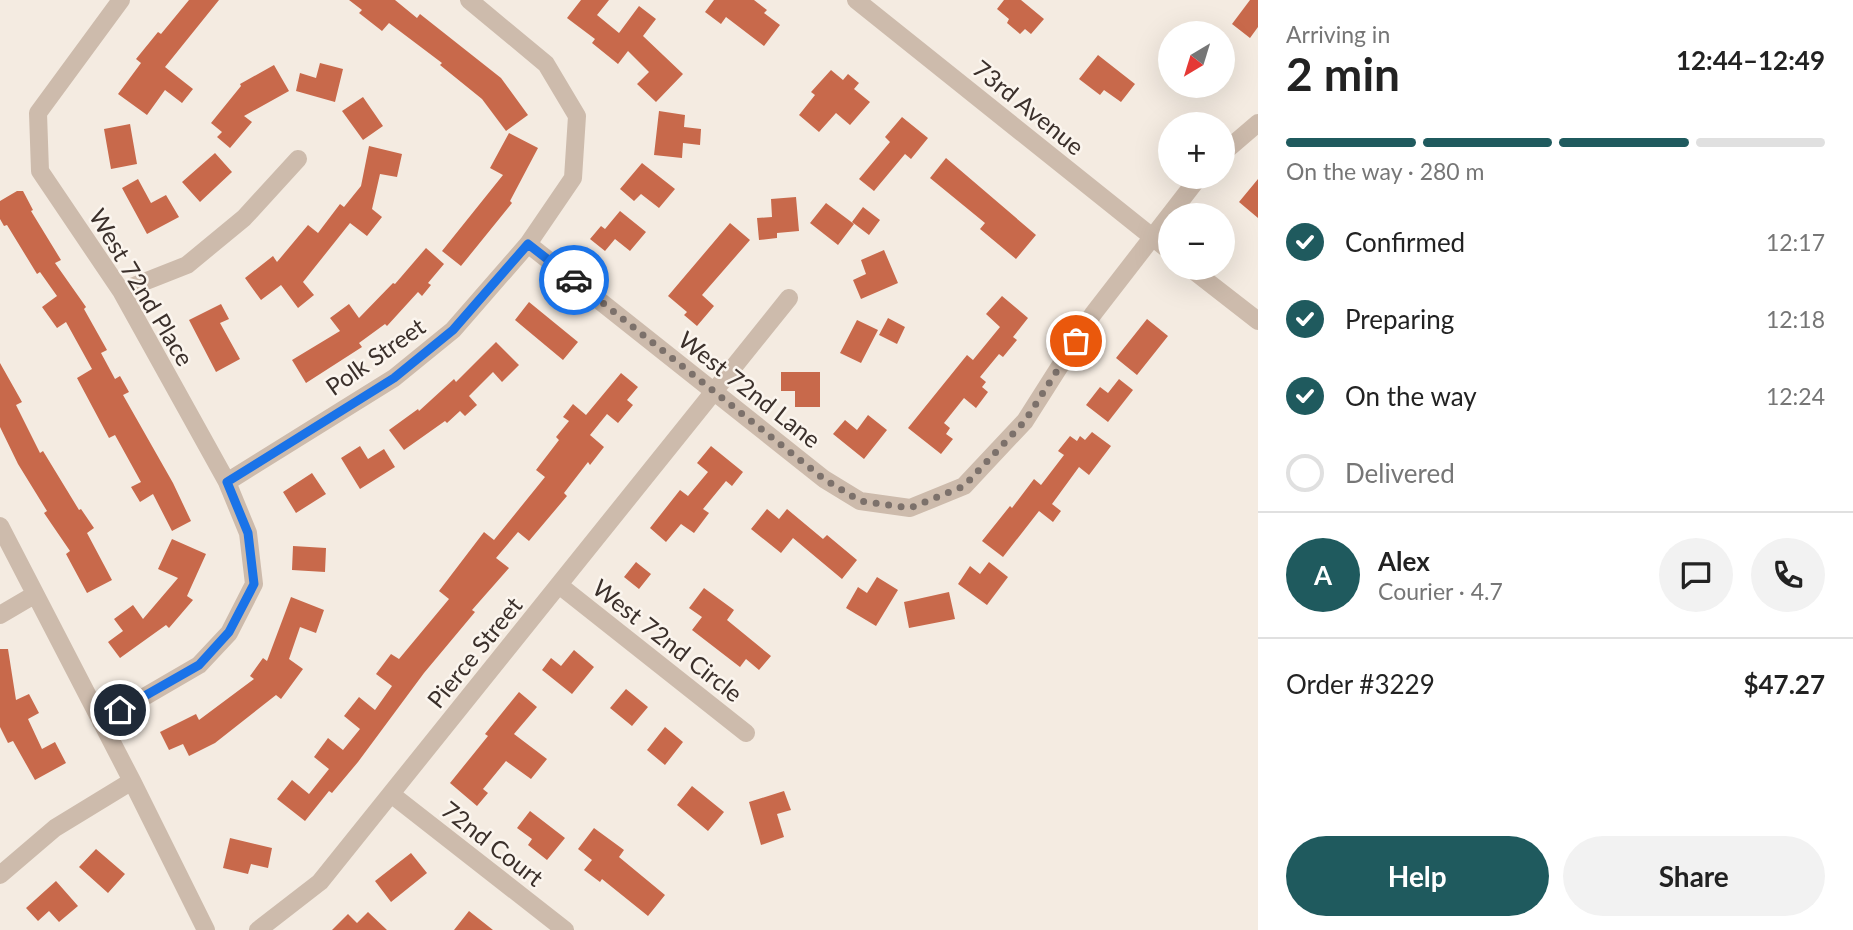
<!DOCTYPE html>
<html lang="en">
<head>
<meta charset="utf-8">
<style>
  body { margin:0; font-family:Lato,sans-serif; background:#f2f2f2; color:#222; height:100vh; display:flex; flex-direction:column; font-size:26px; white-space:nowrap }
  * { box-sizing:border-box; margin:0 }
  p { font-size:23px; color:#767676 }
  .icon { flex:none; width:38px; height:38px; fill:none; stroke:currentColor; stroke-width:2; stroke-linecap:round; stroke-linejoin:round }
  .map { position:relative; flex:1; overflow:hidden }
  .side { display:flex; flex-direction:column; background:#fff; width:595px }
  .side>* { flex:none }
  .needle { width:46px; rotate:218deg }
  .controls { position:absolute; left:1158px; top:21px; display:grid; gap:14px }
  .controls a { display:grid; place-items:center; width:77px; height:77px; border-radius:50%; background:#fff; box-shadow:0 7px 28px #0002; font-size:35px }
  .pin { position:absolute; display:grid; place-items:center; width:60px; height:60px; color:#fff; margin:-30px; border:4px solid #fff; border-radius:50%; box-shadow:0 2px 7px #0007 }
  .courier { position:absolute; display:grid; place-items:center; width:70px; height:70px; margin:-35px; border:5px solid #1a73e8; border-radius:50%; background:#fff; color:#222; box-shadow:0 2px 9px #0007 }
  .headline em { font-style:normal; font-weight:700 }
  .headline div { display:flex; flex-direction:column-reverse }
  .headline { display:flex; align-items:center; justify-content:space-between; height:119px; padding:0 28px }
  h1 { font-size:46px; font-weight:700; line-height:52px }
  .bar { display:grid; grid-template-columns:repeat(4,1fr); gap:10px 7px; align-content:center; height:84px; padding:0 28px }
  .bar i { height:9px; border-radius:5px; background:#e0e0e0 }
  .bar .active { background:#1f5a5e }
  .bar p { grid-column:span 4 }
  .line { display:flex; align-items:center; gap:18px; padding:0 28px; border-top:2px solid #e0e0e0 }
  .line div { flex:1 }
  .round { display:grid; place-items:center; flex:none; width:74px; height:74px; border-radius:37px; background:#f2f2f2 }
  ol { padding:0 28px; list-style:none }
  li { display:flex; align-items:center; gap:21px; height:77px }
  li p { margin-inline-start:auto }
  li .icon { padding:7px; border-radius:50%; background:#1f5a5e; color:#fff; stroke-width:4 }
  li:last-child { color:#767676 }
  li i { width:38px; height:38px; border:4px solid #e0e0e0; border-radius:50% }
  .primary-button { display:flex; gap:14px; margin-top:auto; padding:14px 28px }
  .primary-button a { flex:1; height:80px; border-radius:42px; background:#1f5a5e; color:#fff; font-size:28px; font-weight:700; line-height:80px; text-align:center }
  .primary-button a+a { background:#f2f2f2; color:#222 }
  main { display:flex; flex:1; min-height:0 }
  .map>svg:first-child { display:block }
  .building { fill:#c8694b }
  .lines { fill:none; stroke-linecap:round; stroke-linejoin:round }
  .minor { stroke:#cdbbac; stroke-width:18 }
  .tertiary { stroke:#cdbbac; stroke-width:18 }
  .done { stroke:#7c716b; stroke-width:7; stroke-dasharray:0 12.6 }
  .route { stroke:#1a73e8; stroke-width:9 }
  .labels { text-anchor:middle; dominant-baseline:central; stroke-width:5; stroke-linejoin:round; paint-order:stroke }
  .street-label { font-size:24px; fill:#3b302b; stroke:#fbf5ee }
</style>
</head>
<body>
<main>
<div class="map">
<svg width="1258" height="930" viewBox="0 0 1258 930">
  <rect width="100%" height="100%" fill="#f4ebe1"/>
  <!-- building -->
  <path class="building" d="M189 0H219L165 67 193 89 182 103 165 90 147 115 118 94 141 63 136 59 158 32 161 34Z
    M349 0H395L417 18 420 14 501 78 528 115 506 131 482 99 440 65 442 63 389 23 382 31 359 13 362 10Z
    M581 0H609L597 15 619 33 639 6 656 19 643 36 683 74 656 102 637 84 649 72 628 51 618 64 592 43 595 39 567 18Z
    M714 0H754L767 10 764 13 780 25 764 46 726 17 721 24 705 12Z
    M1004 0H1021L1044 19 1031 34 1025 29 1020 34 1007 23 1009 19 997 9Z
    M1250 0H1258V27L1250 38 1232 24Z
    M1098 55 1135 84 1121 102 1104 90 1100 95 1079 79Z
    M320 63 343 69 335 102 296 91 300 73 316 78Z
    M274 65 289 91 244 116 252 122 230 148 217 137 222 132 211 123 241 86 240 84Z
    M831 70 843 80 848 74 859 83 854 89 870 102 850 125 836 113 819 132 799 115 815 95 811 92Z
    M363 97 383 126 363 140 342 111Z
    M659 111 685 115 684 127 701 129 700 145 683 143 682 158 654 155Z
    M902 117 928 138 911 159 905 154 874 191 859 179 890 142 885 137Z
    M130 124 137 164 111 169 104 129Z
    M509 133 538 148 510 201 512 203 461 266 442 251 503 175 490 168Z
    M369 146 402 154 397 177 380 174 372 209 382 217 367 236 350 223 303 282 314 295 298 308 281 285 261 300 245 278 273 256 277 262 308 225 318 233 340 204 344 207 361 186Z
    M215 153 232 172 200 202 182 182Z
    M946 158 1036 235 1016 259 980 229 985 223 930 178Z
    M642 163 675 189 659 208 641 194 634 201 620 189Z
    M138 179 151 203 166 195 179 217 147 234 122 188Z
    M1258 179V218L1239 202Z
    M17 191H23L33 210 31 211 61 260 55 263 86 307 84 309 107 350 101 353 115 379 120 376 129 392 123 395 173 483 191 521 172 531 153 494 140 502 131 487 141 482 115 435 109 438 77 378 92 369 66 322 57 328 42 307 57 296 40 272 37 274 7 225 4 226 0 219V201Z
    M796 197 799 231 777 233V238L759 240 757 218 772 217 771 199Z
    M826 203 854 224 838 245 810 223Z
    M863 207 880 220 869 235 852 222Z
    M620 211 646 232 630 251 615 239 605 251 590 239 601 226 605 229Z
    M730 223 750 240 702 295 714 306 697 326 684 315 687 312 668 296Z
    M426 248 444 264 428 283 431 285 422 296 418 292 387 326 385 324 359 343 362 347 306 383 292 360 340 331 330 318 349 304 359 318 393 283 395 284Z
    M884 250 898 283 861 299 853 280 866 274 861 260Z
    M1002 296 1028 318 1013 337 1017 340 1003 357 999 354 980 377 986 382 982 387 988 392 976 408 964 398 944 423 950 428 946 434 953 439 941 454 908 428 967 355 973 360 1000 327 986 314Z
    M529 302 578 342 563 360 515 320Z
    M221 304 229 319 220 323 240 359 216 372 189 320Z
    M888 318 905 327 897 344 879 335Z
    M1147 319 1168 336 1137 375 1116 358Z
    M857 320 878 330 861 363 840 353Z
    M496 342 519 365 502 382 493 372 469 396 477 405 465 416 460 411 447 423 445 421 404 450 389 430 418 409 419 411 454 379 456 382Z
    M0 363 22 402 16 405 40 453 43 451 79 510 81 509 94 528 87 533 112 580 87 593 66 554 70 551 44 513 47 511 18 464 0 427Z
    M781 372H820V407H795V391H781Z
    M621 373 638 387 627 400 633 405 618 423 607 414 590 435 604 447 590 465 588 462 564 493 567 496 529 541 518 532 496 558 509 568 472 610 475 612 424 673 358 762 332 793 329 791 305 821 277 799 292 780 309 794 329 769 314 757 328 738 343 750 360 729 344 716 359 697 375 710 392 686 376 674 391 654 399 659 449 599 439 591 484 532 494 540 545 477 536 470 559 440 556 437 569 421 563 417 573 404 586 415Z
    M1119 379 1133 390 1108 422 1086 405 1100 387 1108 393Z
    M868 415 887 430 864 459 833 434 845 420 857 430Z
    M1092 432 1111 446 1089 475 1079 467 1052 504 1061 511 1053 522 1039 511 1003 557 982 541 1010 506 1012 508 1034 479 1041 485 1064 455 1058 451 1070 436 1077 441 1080 436 1085 440Z
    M360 446 368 459 384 449 395 467 360 489 341 458Z
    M711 446 743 472 732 486 726 481 703 509 709 513 694 533 681 524 666 542 650 528 680 490 688 496 708 472 697 463Z
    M312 473 326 494 296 513 283 492Z
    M767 509 779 519 787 509 823 539 827 535 857 560 842 579 793 538 781 553 751 529Z
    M172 539 206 554 187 596 193 600 169 628 166 625 120 658 108 642 123 631 114 619 133 605 143 619 178 578 158 569Z
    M293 546 326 548 325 572 292 570Z
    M636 562 651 574 639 589 624 577Z
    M989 562 1008 577 987 605 958 584 970 566 980 574Z
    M877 577 898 590 876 626 846 608 858 587 867 593Z
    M704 588 734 610 727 620 771 656 759 670 746 659 740 667 692 630 702 617 689 608Z
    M949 592 955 619 909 628 904 602Z
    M291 597 324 610 316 633 300 627 289 659 303 669 281 699 276 695 215 743 189 756 183 744 169 750 160 732 196 714 199 720 254 679 250 676 263 658 267 661Z
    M0 649H8L16 700 29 694 39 713 28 719 42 749 55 742 66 763 35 780 13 741 8 743 0 727Z
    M574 650 594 667 572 694 542 670 551 658 561 666Z
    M626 689 648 707 632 726 610 708Z
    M519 692 537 707 514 734 547 759 531 779 506 761 483 789 488 793 477 806 450 783 488 736 485 734Z
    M665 727 683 742 665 765 647 750Z
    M692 786 724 812 708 831 677 805Z
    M784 791 791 810 777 814 784 837 761 845 749 802Z
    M530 811 565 838 547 860 528 845 532 839 517 828Z
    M594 828 624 850 619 857 665 895 648 916 602 879 600 882 584 870 592 860 578 849Z
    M230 838 272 848 268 868 251 864 248 874 223 868Z
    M96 849 125 874 108 893 79 867Z
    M411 853 427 873 391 902 375 881Z
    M56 881 78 906 59 922 49 911 38 921 26 908Z
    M469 911 493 930H454Z
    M368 912 387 930H332L348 914 357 923Z"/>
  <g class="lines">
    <!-- minor -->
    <path class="minor" d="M1223 153 1258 123
      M528 244 824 479 860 501 910 508 964 486 1025 421 1093 314 1199 177
      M121 291 187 265 244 218 298 159
      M227 482 394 378 453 330 528 244 573 178 577 116 546 64 469 0
      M0 526 132 781 206 930
      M559 585 746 733
      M0 615 34 595
      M101 722 199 665 229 633 254 584 248 533 227 482 121 291 40 171 38 113 121 0
      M391 794 565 930
      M0 875 55 828 132 781
      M258 930 320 882 789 298"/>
    <!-- tertiary -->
    <path class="tertiary" d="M856 0 1171 252
      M1190 268 1258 321"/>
  </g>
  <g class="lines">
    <!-- done -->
    <path class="done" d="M574 280 824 479 860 501 910 508 964 486 1025 421 1076 341"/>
    <!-- route -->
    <path class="route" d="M120 710 199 665 229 632 254 584 248 533 227 482 394 378 453 330 528 244 574 280"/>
  </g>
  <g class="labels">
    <!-- street labels -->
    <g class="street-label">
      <text transform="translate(1029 107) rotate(39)">73rd Avenue</text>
      <text transform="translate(142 287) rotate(59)">West 72nd Place</text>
      <text transform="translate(375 356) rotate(-35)">Polk Street</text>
      <text transform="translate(750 389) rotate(38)">West 72nd Lane</text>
      <text transform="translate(668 640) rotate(38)">West 72nd Circle</text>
      <text transform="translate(474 652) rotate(-51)">Pierce Street</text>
      <text transform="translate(493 843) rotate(38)">72nd Court</text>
    </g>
  </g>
</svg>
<div class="controls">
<a><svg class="needle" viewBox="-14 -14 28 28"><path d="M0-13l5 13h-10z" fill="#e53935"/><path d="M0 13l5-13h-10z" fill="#767676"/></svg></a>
<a>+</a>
<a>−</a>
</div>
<div class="pin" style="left:1076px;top:341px;background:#ea580c"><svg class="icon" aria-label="bag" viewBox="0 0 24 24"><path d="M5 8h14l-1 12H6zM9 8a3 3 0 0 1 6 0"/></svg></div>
<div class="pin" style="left:120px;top:710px;background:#1f2937"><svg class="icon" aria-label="home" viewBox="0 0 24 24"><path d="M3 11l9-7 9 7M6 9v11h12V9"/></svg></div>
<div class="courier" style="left:574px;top:280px"><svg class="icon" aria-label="car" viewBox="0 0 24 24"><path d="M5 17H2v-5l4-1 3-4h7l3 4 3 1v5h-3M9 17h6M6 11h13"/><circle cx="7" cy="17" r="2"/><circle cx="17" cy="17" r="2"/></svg></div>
</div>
<section class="side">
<div class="headline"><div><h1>2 min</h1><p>Arriving in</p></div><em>12:44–12:49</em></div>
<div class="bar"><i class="active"></i><i class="active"></i><i class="active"></i><i></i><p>On the way · 280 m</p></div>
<ol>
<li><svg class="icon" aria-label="check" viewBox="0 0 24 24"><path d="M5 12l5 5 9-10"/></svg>Confirmed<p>12:17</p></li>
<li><svg class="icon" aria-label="check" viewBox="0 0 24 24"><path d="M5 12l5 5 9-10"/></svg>Preparing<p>12:18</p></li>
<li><svg class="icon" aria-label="check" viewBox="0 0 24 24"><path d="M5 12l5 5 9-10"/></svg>On the way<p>12:24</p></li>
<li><i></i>Delivered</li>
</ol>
<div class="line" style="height:126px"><b class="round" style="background:#1f5a5e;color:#fff">A</b><div><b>Alex</b><p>Courier · 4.7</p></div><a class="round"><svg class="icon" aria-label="chat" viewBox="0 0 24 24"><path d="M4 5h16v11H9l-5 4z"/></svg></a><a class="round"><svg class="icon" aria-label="phone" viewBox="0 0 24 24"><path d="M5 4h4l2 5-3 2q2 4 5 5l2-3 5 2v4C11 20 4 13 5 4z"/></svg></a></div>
<div class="line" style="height:91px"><div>Order #3229</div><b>$47.27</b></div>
<div class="primary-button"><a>Help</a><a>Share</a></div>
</section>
</main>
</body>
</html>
